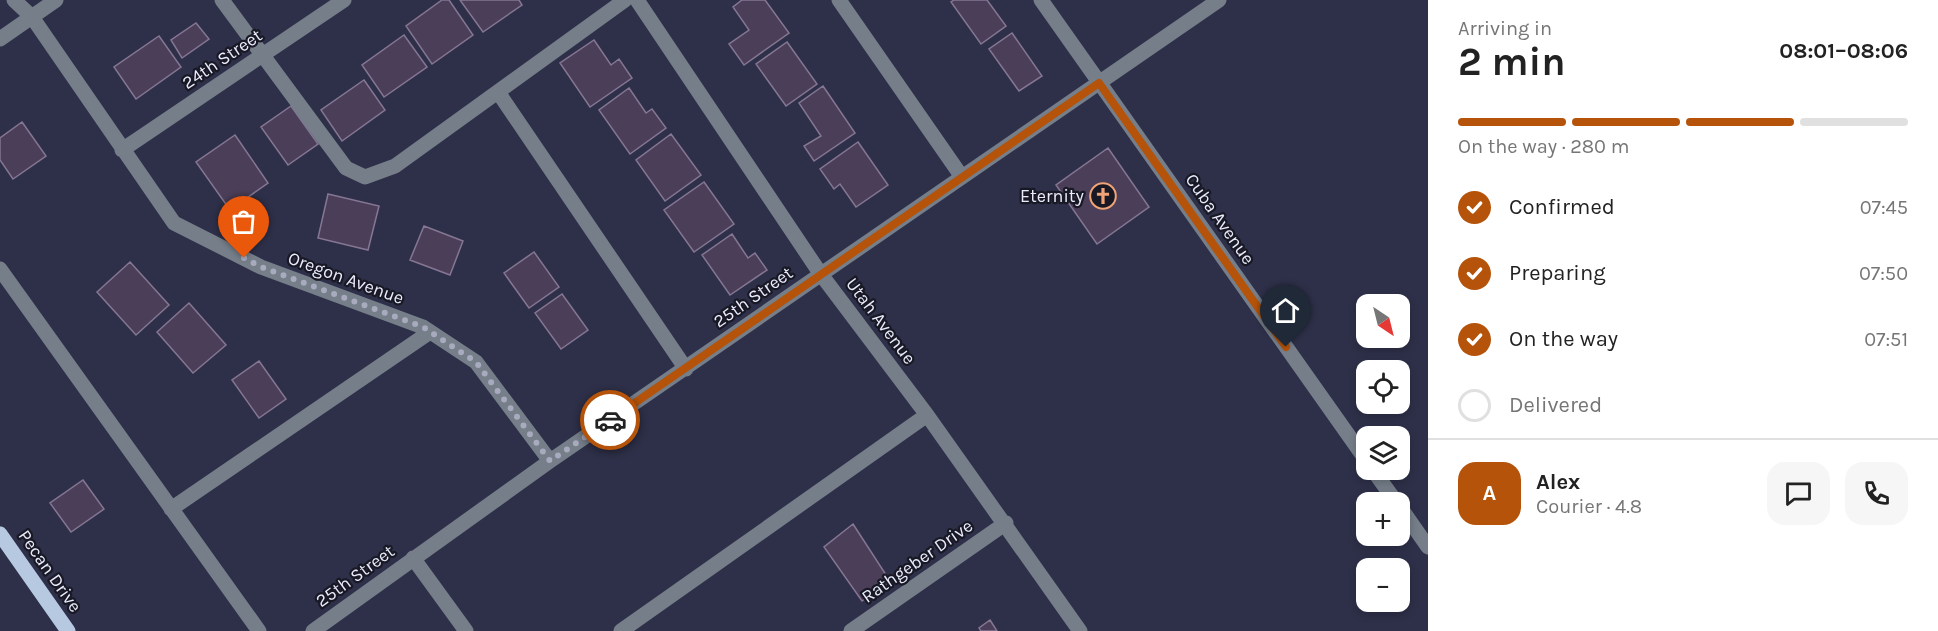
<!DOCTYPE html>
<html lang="en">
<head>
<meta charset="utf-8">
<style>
  body { margin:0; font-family:Karla,sans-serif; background:#f6f6f6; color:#222; height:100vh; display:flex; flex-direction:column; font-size:22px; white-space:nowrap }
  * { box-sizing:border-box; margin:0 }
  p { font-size:20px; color:#767676 }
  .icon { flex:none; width:33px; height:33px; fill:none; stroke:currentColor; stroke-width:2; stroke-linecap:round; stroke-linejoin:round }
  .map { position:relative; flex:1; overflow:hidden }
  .sheet { display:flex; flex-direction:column; background:#fff; width:510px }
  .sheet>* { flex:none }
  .needle { width:39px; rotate:145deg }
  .tools { position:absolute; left:1356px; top:294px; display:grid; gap:12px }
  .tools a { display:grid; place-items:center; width:54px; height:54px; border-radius:12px; background:#fff; box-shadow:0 3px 9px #0003; font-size:30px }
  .pin { position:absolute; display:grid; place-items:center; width:51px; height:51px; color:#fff; margin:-62px -26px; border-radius:50% 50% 50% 0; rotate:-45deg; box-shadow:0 0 6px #0007 }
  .pin .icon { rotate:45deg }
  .courier { position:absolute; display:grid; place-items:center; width:60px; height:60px; margin:-30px; border:4px solid #b45309; border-radius:50%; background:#fff; color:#222; box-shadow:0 2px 8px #0007 }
  .headline em { font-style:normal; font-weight:700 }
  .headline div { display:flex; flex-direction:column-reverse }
  .headline { display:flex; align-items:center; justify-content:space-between; height:102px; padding:0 30px }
  h1 { font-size:39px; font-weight:700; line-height:45px }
  .bar { display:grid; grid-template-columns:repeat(4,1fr); gap:9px 6px; align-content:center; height:72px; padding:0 30px }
  .bar i { height:8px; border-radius:4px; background:#e0e0e0 }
  .bar .selected { background:#b45309 }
  .bar p { grid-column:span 4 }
  .line { display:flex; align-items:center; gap:15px; padding:0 30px; border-top:2px solid #e0e0e0 }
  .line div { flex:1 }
  .round { display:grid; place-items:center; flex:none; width:63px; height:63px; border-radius:18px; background:#f6f6f6 }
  ol { padding:0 30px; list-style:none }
  li { display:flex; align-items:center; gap:18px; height:66px }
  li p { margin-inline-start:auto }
  li .icon { padding:6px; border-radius:50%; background:#b45309; color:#fff; stroke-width:4 }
  li:last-child { color:#767676 }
  li i { width:33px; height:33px; border:3px solid #e0e0e0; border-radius:50% }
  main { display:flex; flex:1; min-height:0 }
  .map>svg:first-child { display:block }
  .building { fill:#4b3e58; stroke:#857794; stroke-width:1.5 }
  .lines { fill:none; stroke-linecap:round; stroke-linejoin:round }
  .minor { stroke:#757e89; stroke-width:15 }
  .major { stroke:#b7c9e1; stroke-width:15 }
  .done { stroke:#a8aabe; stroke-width:6; stroke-dasharray:0 10.8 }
  .route { stroke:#b45309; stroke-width:8 }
  .labels { text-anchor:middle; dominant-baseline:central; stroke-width:4.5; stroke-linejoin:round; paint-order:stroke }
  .street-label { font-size:18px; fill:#eaecfd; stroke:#181925 }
  .poi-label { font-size:18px; fill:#eaecfd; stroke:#181925; text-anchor:end }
</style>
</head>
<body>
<main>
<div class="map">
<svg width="1428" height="631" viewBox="0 0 1428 631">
  <rect width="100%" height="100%" fill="#2e3049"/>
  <!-- building -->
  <path class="building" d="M442 0H449L473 35 432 64 406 26Z
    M460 0H519L522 5 483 32Z
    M742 0H765L789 33 744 65 729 44 749 30 733 7Z
    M954 0H987L1006 26 981 44 951 2Z
    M196 23 209 39 182 58 171 40Z
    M1012 33 1042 76 1019 91 989 49Z
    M404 35 427 67 384 97 362 65Z
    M159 36 181 67 136 99 114 67Z
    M594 40 611 65 619 59 632 78 590 107 560 63Z
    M787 42 817 84 786 106 756 64Z
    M364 80 385 110 342 141 321 110Z
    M823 86 855 133 814 161 804 146 821 136 799 103Z
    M629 88 646 113 652 109 666 128 630 154 599 110Z
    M291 106 318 144 288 165 261 127Z
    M22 122 46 156 13 179 0 160V138Z
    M671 134 701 175 665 201 636 160Z
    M235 135 268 183 230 210 196 162Z
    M858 142 888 185 856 207 840 184 834 189 820 169Z
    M1108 148 1149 207 1097 244 1056 185Z
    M704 182 734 224 694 252 664 210Z
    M328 194 379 206 368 250 318 238Z
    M424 226 463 241 450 275 410 260Z
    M732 234 748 258 755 253 767 270 730 295 702 255Z
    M534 252 559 287 529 308 504 273Z
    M130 262 169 305 136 335 97 292Z
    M562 294 588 330 561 349 535 313Z
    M189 303 226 345 193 373 157 332Z
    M259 361 286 399 259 418 232 380Z
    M83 480 104 509 71 532 50 503Z
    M853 524 890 581 862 601 824 547Z
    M990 620 997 631H981L979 628Z"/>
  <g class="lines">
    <!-- minor -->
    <path class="minor" d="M14 0 32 17 174 223 261 267 423 327 476 362 550 461
      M222 0 346 168 365 177 395 166 625 0
      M637 0 820 273 927 415 1080 631
      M839 0 962 177
      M1041 0 1366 460
      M0 39 56 0
      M498 92 686 369
      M122 150 344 0
      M0 269 259 631
      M1373 470 1396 502
      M1400 507 1428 547
      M171 509 430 332
      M413 558 466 631
      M313 631 550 461 1219 0
      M621 631 927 415
      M851 631 1006 523"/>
    <!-- major -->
    <path class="major" d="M0 534 68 631"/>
  </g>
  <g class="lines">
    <!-- done -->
    <path class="done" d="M244 258 261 267 423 327 476 362 550 461 610 420"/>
    <!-- route -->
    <path class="route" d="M610 420 1099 83 1286 347"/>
  </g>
  <!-- icons -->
  <defs>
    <g id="church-ring" transform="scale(1.35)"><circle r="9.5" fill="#181925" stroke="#efa376" stroke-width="1.5"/><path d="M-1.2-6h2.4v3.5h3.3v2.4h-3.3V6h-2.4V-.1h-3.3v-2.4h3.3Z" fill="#efa376"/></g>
  </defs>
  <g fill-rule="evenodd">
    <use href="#church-ring" x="1103" y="196"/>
  </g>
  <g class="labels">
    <!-- street labels -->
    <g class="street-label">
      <text transform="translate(222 59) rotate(-34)">24th Street</text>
      <text transform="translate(1220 219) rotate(55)">Cuba Avenue</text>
      <text transform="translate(346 278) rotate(20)">Oregon Avenue</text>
      <text transform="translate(753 297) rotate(-35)">25th Street</text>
      <text transform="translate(881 321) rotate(53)">Utah Avenue</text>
      <text transform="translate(917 561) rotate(-35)">Rathgeber Drive</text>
      <text transform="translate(50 571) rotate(55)">Pecan Drive</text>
      <text transform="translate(355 576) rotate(-36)">25th Street</text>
    </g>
    <!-- poi labels -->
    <g class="poi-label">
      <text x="1084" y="196">Eternity</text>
    </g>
  </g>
</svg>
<div class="tools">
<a><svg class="needle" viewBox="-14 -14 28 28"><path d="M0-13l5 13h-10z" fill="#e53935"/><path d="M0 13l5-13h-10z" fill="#767676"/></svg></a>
<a><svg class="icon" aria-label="locate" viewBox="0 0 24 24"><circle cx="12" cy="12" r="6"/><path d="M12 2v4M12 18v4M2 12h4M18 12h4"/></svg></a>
<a><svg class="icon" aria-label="layers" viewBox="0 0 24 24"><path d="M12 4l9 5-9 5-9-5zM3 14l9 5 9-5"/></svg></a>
<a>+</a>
<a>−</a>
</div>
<div class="pin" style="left:244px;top:258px;background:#ea580c"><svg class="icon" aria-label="bag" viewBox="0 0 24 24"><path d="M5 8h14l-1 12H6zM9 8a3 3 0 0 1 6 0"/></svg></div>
<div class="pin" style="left:1286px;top:347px;background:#1f2937"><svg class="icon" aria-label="home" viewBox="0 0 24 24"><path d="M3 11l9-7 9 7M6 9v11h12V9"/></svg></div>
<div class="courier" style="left:610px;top:420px"><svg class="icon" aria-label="car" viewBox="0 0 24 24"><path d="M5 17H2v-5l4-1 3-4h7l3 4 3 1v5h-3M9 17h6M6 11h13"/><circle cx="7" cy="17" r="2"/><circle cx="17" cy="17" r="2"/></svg></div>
</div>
<section class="sheet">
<div class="headline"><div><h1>2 min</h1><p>Arriving in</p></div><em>08:01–08:06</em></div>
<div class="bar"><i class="selected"></i><i class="selected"></i><i class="selected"></i><i></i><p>On the way · 280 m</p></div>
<ol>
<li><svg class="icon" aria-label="check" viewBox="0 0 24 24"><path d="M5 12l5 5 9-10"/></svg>Confirmed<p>07:45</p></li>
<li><svg class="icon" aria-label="check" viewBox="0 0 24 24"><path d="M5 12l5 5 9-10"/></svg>Preparing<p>07:50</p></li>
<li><svg class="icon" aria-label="check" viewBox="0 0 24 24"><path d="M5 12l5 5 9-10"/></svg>On the way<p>07:51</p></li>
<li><i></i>Delivered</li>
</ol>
<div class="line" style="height:108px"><b class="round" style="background:#b45309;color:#fff">A</b><div><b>Alex</b><p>Courier · 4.8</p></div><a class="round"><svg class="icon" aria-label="chat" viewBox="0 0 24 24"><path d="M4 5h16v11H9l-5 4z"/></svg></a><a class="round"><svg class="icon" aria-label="phone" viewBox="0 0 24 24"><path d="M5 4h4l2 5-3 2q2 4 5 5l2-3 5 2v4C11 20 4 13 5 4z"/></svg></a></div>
</section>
</main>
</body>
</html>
